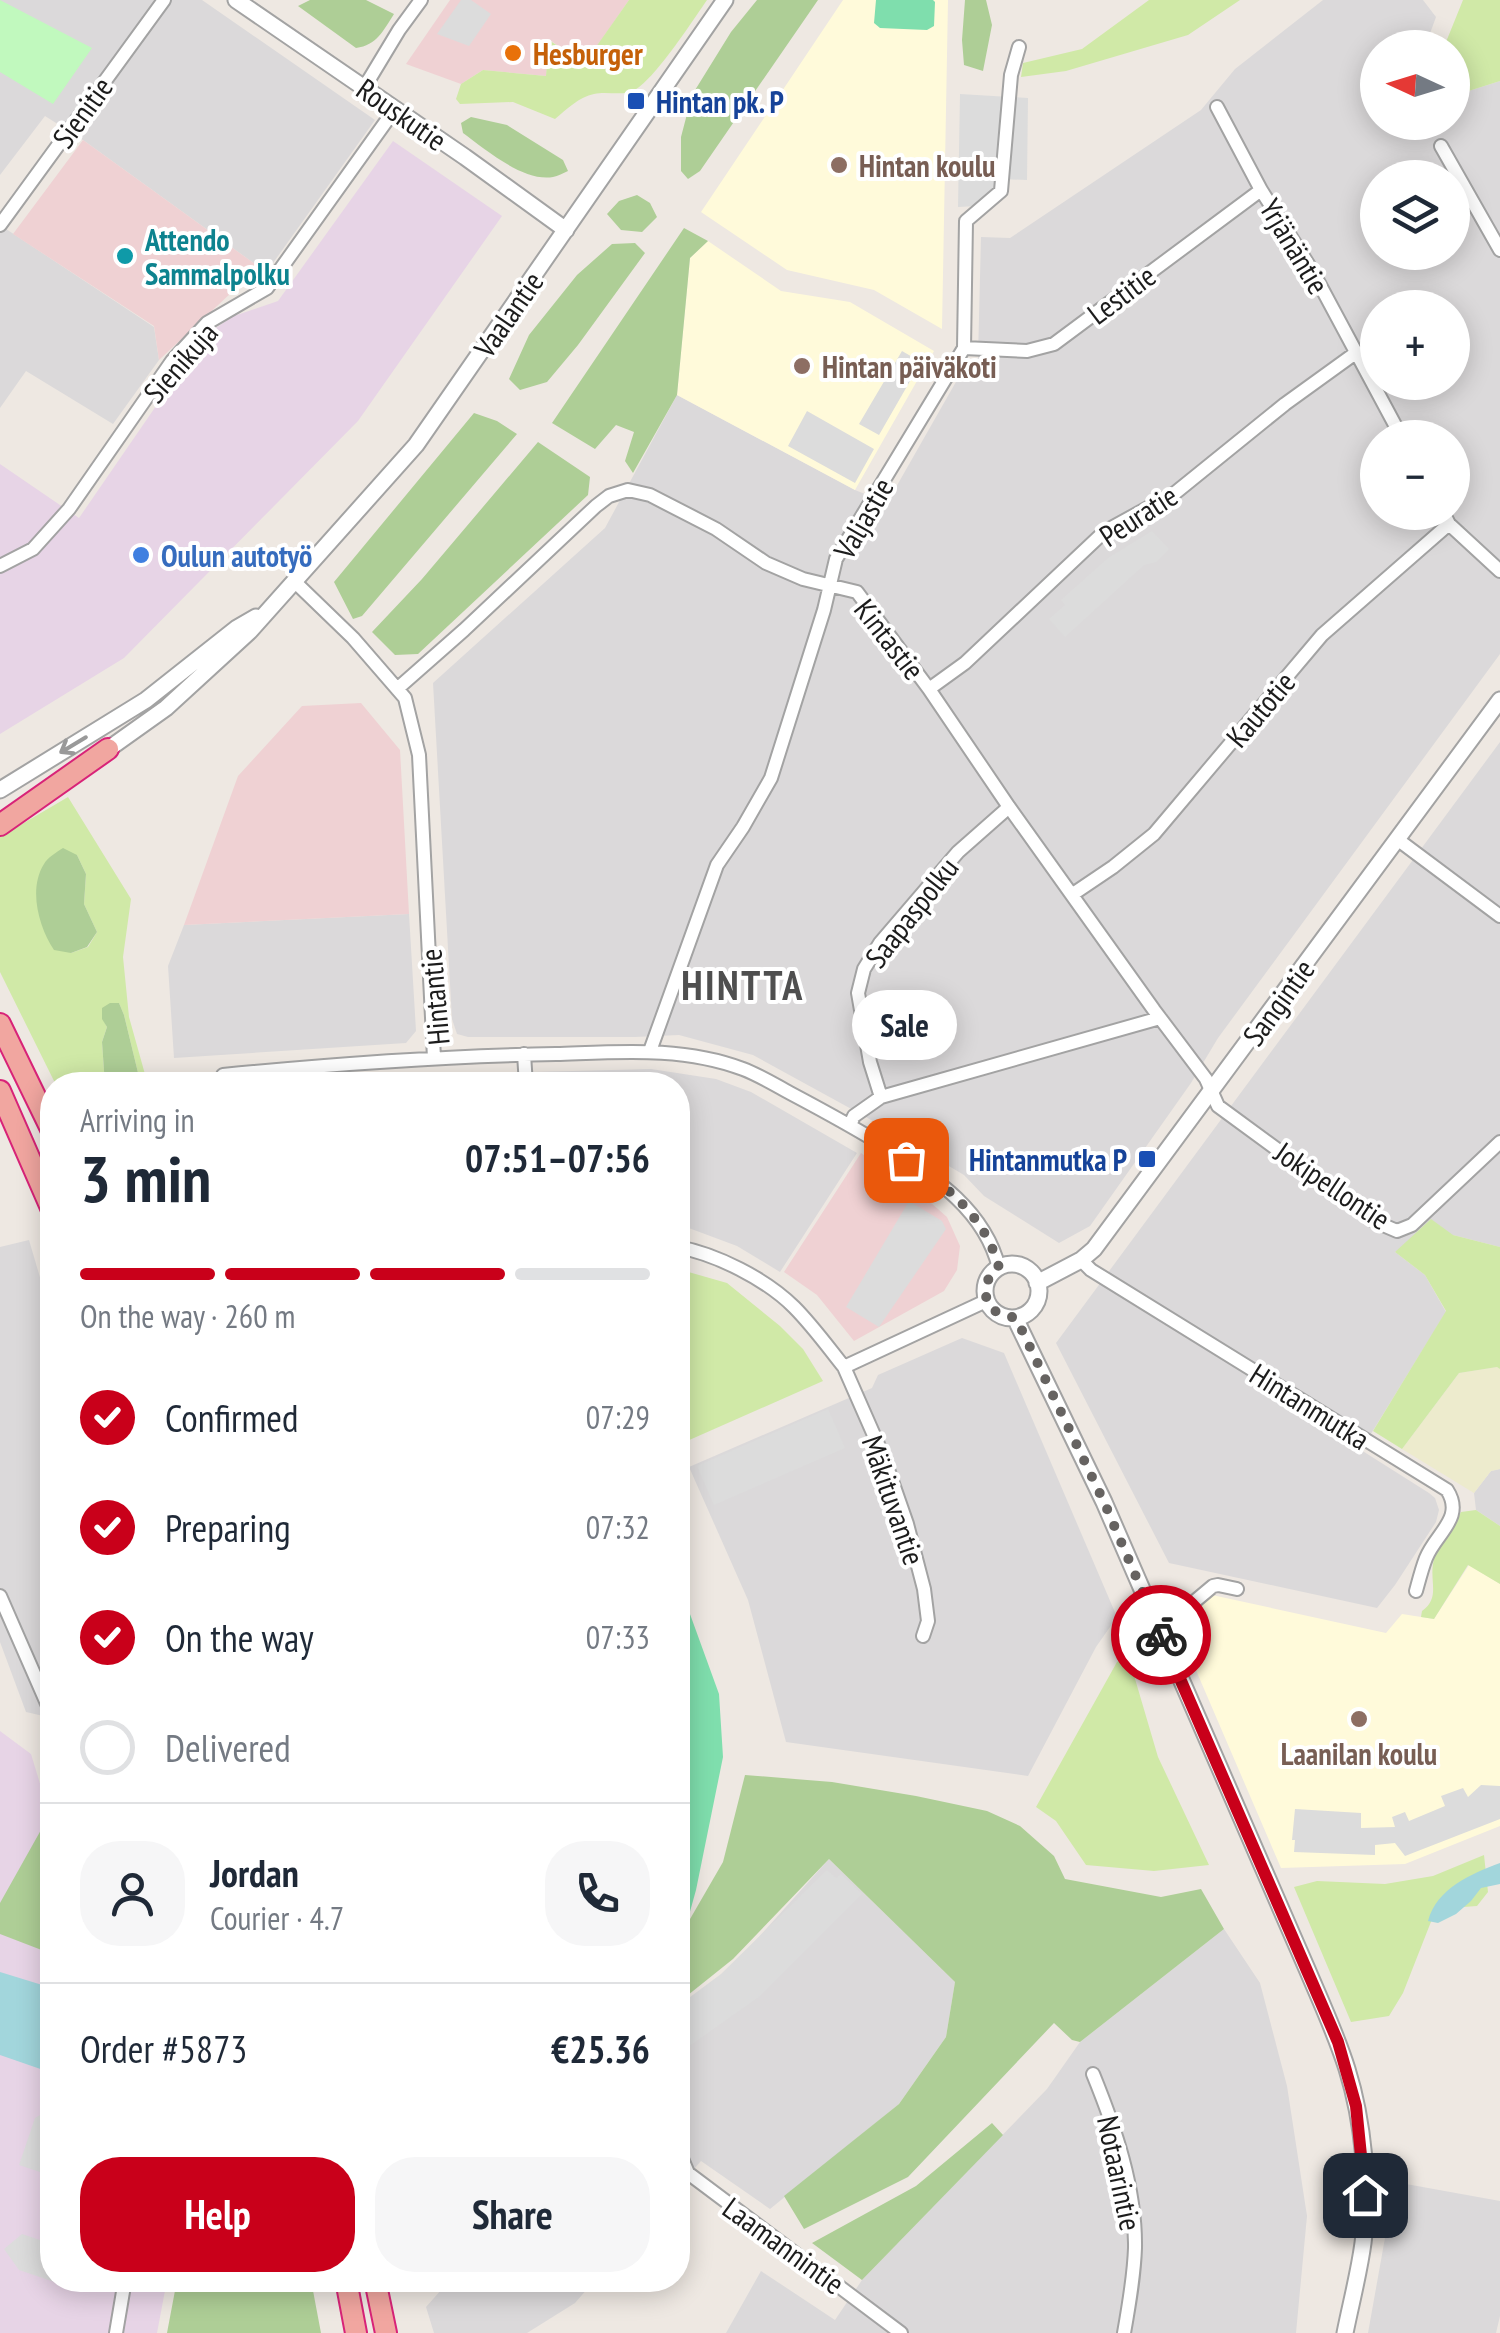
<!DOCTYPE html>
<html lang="en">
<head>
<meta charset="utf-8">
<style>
  body { margin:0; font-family:"PT Sans Narrow",sans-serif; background:#f6f6f7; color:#1f2937; height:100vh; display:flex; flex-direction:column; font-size:38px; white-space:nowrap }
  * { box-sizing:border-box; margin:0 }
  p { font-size:32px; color:#747a83 }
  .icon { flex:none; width:55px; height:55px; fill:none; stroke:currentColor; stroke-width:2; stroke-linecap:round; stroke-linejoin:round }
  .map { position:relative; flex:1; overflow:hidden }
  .drawer { position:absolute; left:40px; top:1072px; width:650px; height:1220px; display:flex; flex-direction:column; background:#fff; border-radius:40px; box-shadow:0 5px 25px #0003 }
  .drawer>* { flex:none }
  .needle { width:65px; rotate:274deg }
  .controls { position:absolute; left:1360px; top:30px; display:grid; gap:20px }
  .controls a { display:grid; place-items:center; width:110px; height:110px; border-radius:50%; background:#fff; box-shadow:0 5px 25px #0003; font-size:50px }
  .pin { position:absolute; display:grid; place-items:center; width:85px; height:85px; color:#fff; margin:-42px; border-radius:20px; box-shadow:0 5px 15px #0006 }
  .courier { position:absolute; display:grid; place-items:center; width:100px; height:100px; margin:-50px; border:8px solid #c9001a; border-radius:50%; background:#fff; color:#222; box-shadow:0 2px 12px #0007 }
  .bubble { position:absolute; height:70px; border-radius:35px; background:#fff; box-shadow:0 5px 25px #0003; font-size:32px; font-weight:800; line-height:70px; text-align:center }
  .summary em { font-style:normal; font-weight:800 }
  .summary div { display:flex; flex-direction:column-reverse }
  .summary { display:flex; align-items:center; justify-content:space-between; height:170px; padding:0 40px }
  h1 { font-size:65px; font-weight:800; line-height:75px }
  .bar { display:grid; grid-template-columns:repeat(4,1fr); gap:15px 10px; align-content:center; height:120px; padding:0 40px }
  .bar i { height:12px; border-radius:8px; background:#e0e1e3 }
  .bar .current { background:#c9001a }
  .bar p { grid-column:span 4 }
  .line { display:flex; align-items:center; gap:25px; padding:0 40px; border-top:2px solid #e0e1e3 }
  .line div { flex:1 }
  .round { display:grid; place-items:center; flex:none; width:105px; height:105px; border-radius:40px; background:#f6f6f7 }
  ol { padding:0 40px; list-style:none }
  li { display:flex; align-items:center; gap:30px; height:110px }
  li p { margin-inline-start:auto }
  li .icon { padding:10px; border-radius:50%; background:#c9001a; color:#fff; stroke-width:4 }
  li:last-child { color:#747a83 }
  li i { width:55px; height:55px; border:5px solid #e0e1e3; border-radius:50% }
  .action { display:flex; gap:20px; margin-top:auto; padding:20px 40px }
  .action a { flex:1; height:115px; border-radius:40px; background:#c9001a; color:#fff; font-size:40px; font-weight:800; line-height:115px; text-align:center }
  .action a+a { background:#f6f6f7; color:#1f2937 }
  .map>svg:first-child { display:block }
  .residential { fill:#dbd9da; fill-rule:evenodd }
  .commercial { fill:#efd1d3 }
  .industrial { fill:#e7d4e6 }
  .education { fill:#fffada }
  .farmland { fill:#edebcd }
  .grass { fill:#d0e9a7; fill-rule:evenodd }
  .forest { fill:#aece96 }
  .park { fill:#c1f9be }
  .pitch { fill:#7fdead }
  .parking { fill:#dcdcdc }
  .water { fill:#a2d6dc }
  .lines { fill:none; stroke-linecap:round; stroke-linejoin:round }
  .minor-casing { stroke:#a3a3a3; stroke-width:16 }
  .tertiary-casing { stroke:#a3a3a3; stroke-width:19 }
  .trunk-casing { stroke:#d82378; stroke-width:24 }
  .minor { stroke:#fff; stroke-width:12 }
  .tertiary { stroke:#fff; stroke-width:15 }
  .trunk { stroke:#f1a6a0; stroke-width:20 }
  .oneway { stroke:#999 }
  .done { stroke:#666361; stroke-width:10; stroke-dasharray:0 18 }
  .route { stroke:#c9001a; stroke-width:12 }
  .food-dot { fill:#e8710a; stroke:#fff; stroke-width:4 }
  .transit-dot { fill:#1a4fb4; stroke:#fff; stroke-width:4 }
  .education-dot { fill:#8d6e63; stroke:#fff; stroke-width:4 }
  .culture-dot { fill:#0f9aa8; stroke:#fff; stroke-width:4 }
  .shop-dot { fill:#3f7fe0; stroke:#fff; stroke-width:4 }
  .labels { text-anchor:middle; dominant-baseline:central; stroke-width:8; stroke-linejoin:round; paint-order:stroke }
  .food-label { font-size:30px; font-weight:bold; fill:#c56008; stroke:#fff; text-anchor:start }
  .transit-label { font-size:30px; font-weight:bold; fill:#164399; stroke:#fff; text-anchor:start }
  .street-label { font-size:30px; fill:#1c1c1c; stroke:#fff }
  .education-label { font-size:30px; font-weight:bold; fill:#785e54; stroke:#fff; text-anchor:start }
  .culture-label { font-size:30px; font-weight:bold; fill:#0d838f; stroke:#fff; text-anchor:start }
  .shop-label { font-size:30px; font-weight:bold; fill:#366cbe; stroke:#fff; text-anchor:start }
  .district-label { font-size:40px; font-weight:bold; letter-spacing:2.5px; fill:#4f4f4f; stroke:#fff }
</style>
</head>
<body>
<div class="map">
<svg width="1500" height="2333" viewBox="0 0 1500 2333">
  <rect width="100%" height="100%" fill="#eee8e2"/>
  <!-- residential -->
  <path class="residential" d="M0 0H202L375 120 273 263 259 267 83 140 45 116 0 175Z
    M1323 0H1423L1436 17 1425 47 1378 48V122H1452L1453 96 1500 81V654L1218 1038 1191 1083 1090 1226 1059 1243 984 1196 964 1175 866 1117 753 1055 679 1035 635 1037H468L457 1034 452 1019 433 683 605 528 677 395 855 490 887 503 965 366 978 358 981 237 1010 238 1201 110 1235 69ZM1378 178H1452V252H1378ZM1378 308H1452V382H1378ZM1378 438H1452V512H1378Z
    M0 225 154 327 159 360 113 424 26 371 0 408Z
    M1500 742V1247L1453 1235 1395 1252 1425 1275 1446 1312 1361 1450 1429 1493 1435 1498 1439 1510 1436 1522 1395 1585 1377 1608 1169 1563 1056 1343Z
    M409 914 416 1031 406 1043 174 1058 168 966 184 925Z
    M651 1069 716 1079 751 1092 857 1153 780 1272 737 1246 678 1224V1085H533L532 1072Z
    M29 1240 52 1318V1718L26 1712 0 1642V1247Z
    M962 1338 1004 1353 1117 1617 1096 1647 1028 1776 786 1742 748 1600 689 1467 872 1388 878 1375Z
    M1500 1469V1526L1476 1510 1474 1493 1491 1471Z
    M829 1859 955 1982 946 2037 899 2104 770 2209 701 2161 678 2187V2027Z
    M1224 1929 1260 1983 1287 2086 1307 2216 1296 2333H726L761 2271 835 2320 862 2280 1047 2089 1080 2042Z
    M1395 2182 1500 2201V2316L1496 2333H1368Z
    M450 2280H595L575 2303 527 2333H434L426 2307Z"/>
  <!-- commercial -->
  <path class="commercial" d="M450 0H629L584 65 550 40 546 76 483 70 461 84 406 64Z
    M83 140 259 267 159 360 154 326 13 234Z
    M361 703 400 750 409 914 184 925 238 776 302 706Z
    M861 1153 922 1195 947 1217 960 1246 957 1270 944 1291 854 1341 817 1295 784 1272Z"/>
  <!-- industrial -->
  <path class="industrial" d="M393 141 502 216 358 421 124 658 0 734V464L79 518 198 345 214 329 234 316 278 301Z
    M0 1731 31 1754 52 1823V2280H167L157 2333H0Z"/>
  <!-- education -->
  <path class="education" d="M843 0H948L942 329 874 290 787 270 701 212Z
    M708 241 781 291 850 302 934 351 855 490 677 395 690 258Z
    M1469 1565 1500 1584V1826L1405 1864 1281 1868 1177 1626 1212 1595 1386 1633 1402 1614 1434 1619Z"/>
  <!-- farmland -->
  <path class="farmland" d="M1497 1367 1500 1369V1469L1491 1471 1474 1493 1402 1449 1459 1373Z"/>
  <!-- grass -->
  <path class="grass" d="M629 0H707C693 20 654 81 633 91 621 96 607 91 594 94 579 97 567 109 555 119L513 102 460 104 456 99 461 84 483 70 546 76 549 40 584 64Z
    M1149 0H1240L1188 35 1066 71 1021 77 1023 63 1082 49Z
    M1463 0H1500V81L1453 96 1452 48 1444 47Z
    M68 797 131 899 123 957 129 1017 148 1085H141L124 1015 119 1003 103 1019 107 1027 102 1042 105 1085H56L0 972V837ZM77 855 86 874 84 904 97 932 88 947 71 953Z
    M1431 1219 1453 1235 1500 1247V1369L1497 1367 1459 1373 1402 1449 1373 1431 1446 1311 1425 1275 1395 1252Z
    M678 1269 727 1283 780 1326 803 1349 823 1381 678 1445Z
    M1476 1510 1500 1526V1584L1468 1565 1434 1619 1421 1617 1422 1611C1440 1598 1430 1583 1433 1564 1435 1546 1453 1528 1461 1512Z
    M1128 1655 1158 1757 1209 1865 1154 1871 1086 1865 1056 1821 1036 1807 1117 1662Z
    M1484 1855 1488 1892 1477 1906 1436 1909 1403 1993 1389 2016 1351 2022 1294 1887 1317 1881 1385 1884 1433 1876Z"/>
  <!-- forest -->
  <path class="forest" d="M310 0H366L394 14C383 31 377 45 356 48L298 6Z
    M757 0H818L700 171 688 179 681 171V137L692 95 731 32Z
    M965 0H986L992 25 983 71 964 65 962 40Z
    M471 117 507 125 563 160 568 171C563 173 558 176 553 177 523 182 485 149 463 133L461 123Z
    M637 195 650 203 657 217 642 232 621 230 607 214 619 201Z
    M684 228 708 241 690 258 677 395 633 473 625 461 634 432 616 425 595 449 552 423Z
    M635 243 645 253 578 345 547 382 520 390 509 379 529 335 577 275 612 244Z
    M474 413 497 421 517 434 362 616 353 619 334 582Z
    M538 442 590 477 588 495 418 654 395 655 372 632 422 579Z
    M63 848 77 855 86 874 84 904 97 932 87 947 71 953 54 950C39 928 28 889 44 864 47 858 57 852 63 848Z
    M110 1003H119L124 1015 141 1085H105L102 1042 107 1027 102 1019V1008Z
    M745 1775 832 1782 916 1796 987 1811 1020 1826 1054 1856 1065 1879 1161 1897 1201 1889 1224 1929 1080 2042 1072 2040 1054 2023 908 2177 804 2229 784 2196 899 2104 946 2037 955 1982 829 1859 733 1959 678 2003V1936L686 1926 723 1862Z
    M52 1819V1954L0 1934V1903L46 1821Z
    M992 2123 1003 2135 862 2280 812 2243 916 2186Z
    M177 2280H311L321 2333H167Z"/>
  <!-- park -->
  <path class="park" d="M0 0 92 48 53 104 0 72Z"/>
  <!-- pitch -->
  <path class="pitch" d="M876 0H933L935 2 934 26 927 30 880 28 874 23Z
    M678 1581 719 1694 723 1757 696 1890 686 1926 678 1936Z"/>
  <!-- parking -->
  <path class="parking" d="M461 0H471L491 14 469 46 437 34Z
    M960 94 1028 98 1027 180 1001 179 996 190 976 206 958 207Z
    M902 351 921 362 879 435 859 424Z
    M807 411 874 449 855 483 788 446Z
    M1152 531 1169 549 1156 562 1144 565 1065 637 1049 619 1065 605 1061 600 1108 558Z
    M909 1201 942 1221 946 1229 879 1327 846 1307Z
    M828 1409 845 1448 714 1505 697 1466Z
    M1481 1785 1500 1786V1819L1405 1856 1395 1843 1375 1845V1855L1294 1852 1295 1840H1292L1295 1809 1361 1813V1828L1395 1827 1392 1817 1405 1812 1409 1821 1445 1806 1441 1796 1463 1788 1468 1797Z
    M827 1870 836 1878 841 1874 862 1894 760 1996 678 2054V2006L721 1974Z
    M52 2108V2176L19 2165 35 2118Z
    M22 2234 52 2244V2280L106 2281 81 2291 19 2270 4 2249Z"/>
  <!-- water -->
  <path class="water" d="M1500 1863V1884L1481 1888 1471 1901 1456 1914 1438 1923 1428 1921C1437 1888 1471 1874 1500 1863Z
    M0 1972 52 1988V2073L0 2055Z"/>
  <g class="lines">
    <!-- minor casing -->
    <g class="minor-casing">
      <path id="minor" d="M364 88 399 30 421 0
        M1217 107 1261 190 1313 272 1402 438
        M1441 146 1500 250
        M0 225 164 0
        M964 348 1027 351 1054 344 1261 190
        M1443 512 1449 524 1500 571
        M0 566 33 549 69 509 172 361 207 323 267 288 395 109
        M295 582 353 638 405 698 419 755 434 1058
        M397 689 464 630 596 506 609 496 628 490 650 495 716 529 766 563 803 579 857 592 929 689 1009 807 1154 1010 1206 1079 1218 1106 1376 1222 1397 1231 1412 1225 1500 1142
        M929 689 965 663 1104 532 1175 493 1285 404 1357 352
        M1397 839 1500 916
        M1073 894 1113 867 1154 834 1322 635 1449 524
        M650 1051 717 865 743 827 771 778 824 610 836 559 964 348 966 221 1001 191 1011 75 1019 47
        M524 1054 526 1085
        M223 1075C334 1064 444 1056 556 1054 618 1052 683 1046 743 1069 759 1075 775 1085 790 1093 824 1111 857 1129 889 1149 936 1178 985 1211 999 1268
        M881 1097 870 1062 858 993 864 969 880 943 958 852 1009 807
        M850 1125 854 1116 881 1097 1160 1018
        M678 1247C716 1254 766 1279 794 1307 812 1325 828 1347 844 1367
        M1081 1260 1091 1270 1447 1490C1465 1518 1436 1533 1426 1558 1422 1568 1419 1580 1416 1591
        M0 1596 49 1708
        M1158 1627 1176 1617 1213 1586 1218 1585 1237 1589
        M923 1636 928 1621 924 1589 907 1524 884 1458 844 1367 986 1301
        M1093 2074C1115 2128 1136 2188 1135 2248 1134 2277 1129 2305 1124 2333
        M678 2149 688 2173 901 2333
        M116 2333 125 2280"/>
    </g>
    <!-- tertiary casing -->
    <g class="tertiary-casing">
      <path id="tertiary" d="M236 0 465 157 566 230
        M100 755 166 708 250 631 416 445 725 0
        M0 790 146 700 237 628 256 617
        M985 1291a27 27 0 1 1 54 0a27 27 0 1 1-54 0Z
        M1037 1283 1081 1260 1094 1249 1500 700
        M1015 1318 1104 1502 1307 1969C1321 2002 1336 2034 1347 2069 1363 2120 1370 2189 1363 2243 1359 2273 1351 2303 1345 2333"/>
    </g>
    <!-- trunk casing -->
    <g class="trunk-casing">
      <path id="trunk" d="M0 825 108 749
        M0 1024 52 1131
        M0 1091 52 1210
        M346 2280 356 2333
        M375 2280 386 2333"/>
    </g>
    <!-- minor -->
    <use href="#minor" class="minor"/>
    <!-- tertiary -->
    <use href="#tertiary" class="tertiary"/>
    <!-- trunk -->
    <use href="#trunk" class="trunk"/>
  </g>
  <!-- one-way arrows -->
  <defs><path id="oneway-shaft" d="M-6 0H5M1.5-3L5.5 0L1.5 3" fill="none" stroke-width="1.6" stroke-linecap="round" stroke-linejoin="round" transform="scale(2.5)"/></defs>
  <use class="oneway" href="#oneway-shaft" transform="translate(73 745) rotate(149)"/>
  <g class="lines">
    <!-- done -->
    <path class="done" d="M906 1160C947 1185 986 1218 999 1268L987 1281 986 1301 998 1314 1016 1318 1104 1502 1161 1635"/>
    <!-- route -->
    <path class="route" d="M1161 1635 1338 2042 1356 2106 1365 2195"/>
  </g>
  <!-- markers -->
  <circle class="food-dot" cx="513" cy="53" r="10"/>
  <g class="transit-dot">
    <rect x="626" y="91" width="20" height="20" rx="5"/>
    <rect x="1137" y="1149" width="20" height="20" rx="5"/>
  </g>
  <g class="education-dot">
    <circle cx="839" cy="165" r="10"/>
    <circle cx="802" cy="366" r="10"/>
    <circle cx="1359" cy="1719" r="10"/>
  </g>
  <circle class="culture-dot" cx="125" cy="256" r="10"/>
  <circle class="shop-dot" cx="141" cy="555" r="10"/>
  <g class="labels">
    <!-- food labels -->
    <g class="food-label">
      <text x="533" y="53">Hesburger</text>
    </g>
    <!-- transit labels -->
    <g class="transit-label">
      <text x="656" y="101">Hintan pk. P</text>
      <text x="1127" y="1159" text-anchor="end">Hintanmutka P</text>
    </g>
    <!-- street labels -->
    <g class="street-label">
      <text transform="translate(82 112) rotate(-54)">Sienitie</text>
      <text transform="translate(402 114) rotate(35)">Rouskutie</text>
      <text transform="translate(1295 246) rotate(59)">Yrjänäntie</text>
      <text transform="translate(1121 294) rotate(-37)">Lestitie</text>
      <text transform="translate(508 314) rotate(-55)">Vaalantie</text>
      <text transform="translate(180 362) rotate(-49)">Sienikuja</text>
      <text transform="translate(1138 515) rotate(-33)">Peuratie</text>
      <text transform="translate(863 518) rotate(-60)">Valjastie</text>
      <text transform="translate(890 639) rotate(52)">Kintastie</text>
      <text transform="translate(1260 709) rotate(-50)">Kautotie</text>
      <text transform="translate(911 912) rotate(-52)">Saapaspolku</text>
      <text transform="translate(434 997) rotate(-95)">Hintantie</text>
      <text transform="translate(1278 1002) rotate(-54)">Sangintie</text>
      <text transform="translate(1333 1185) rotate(34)">Jokipellontie</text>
      <text transform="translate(1310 1406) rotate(32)">Hintanmutka</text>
      <text transform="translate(894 1500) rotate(71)">Mäkituvantie</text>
      <text transform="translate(1120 2173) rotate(78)">Notaarintie</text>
      <text transform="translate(784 2245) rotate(36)">Laamannintie</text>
    </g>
    <!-- education labels -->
    <g class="education-label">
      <text x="859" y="165">Hintan koulu</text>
      <text x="822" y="366">Hintan päiväkoti</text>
      <text x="1359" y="1753" text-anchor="middle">Laanilan koulu</text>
    </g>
    <!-- culture labels -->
    <g class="culture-label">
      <text x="145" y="239">Attendo<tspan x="145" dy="34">Sammalpolku</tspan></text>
    </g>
    <!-- shop labels -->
    <g class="shop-label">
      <text x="161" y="555">Oulun autotyö</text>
    </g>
    <!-- district labels -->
    <g class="district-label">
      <text x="743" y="985">HINTTA</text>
    </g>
  </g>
</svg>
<div class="controls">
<a><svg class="needle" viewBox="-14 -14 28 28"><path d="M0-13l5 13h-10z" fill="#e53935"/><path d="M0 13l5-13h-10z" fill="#747a83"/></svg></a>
<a><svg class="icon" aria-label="layers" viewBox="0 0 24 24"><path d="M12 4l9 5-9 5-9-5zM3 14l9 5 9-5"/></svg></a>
<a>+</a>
<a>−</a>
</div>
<div class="pin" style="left:906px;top:1160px;background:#ea580c"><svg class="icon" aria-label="bag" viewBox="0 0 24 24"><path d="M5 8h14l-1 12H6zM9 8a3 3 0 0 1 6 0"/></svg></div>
<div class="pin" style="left:1365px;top:2195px;background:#1f2937"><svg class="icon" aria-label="home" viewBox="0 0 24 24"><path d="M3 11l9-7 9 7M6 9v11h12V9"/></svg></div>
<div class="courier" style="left:1161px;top:1635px"><svg class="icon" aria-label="bike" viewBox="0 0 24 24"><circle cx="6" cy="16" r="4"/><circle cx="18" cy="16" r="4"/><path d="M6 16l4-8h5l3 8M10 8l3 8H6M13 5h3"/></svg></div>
<div class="bubble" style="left:852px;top:990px;width:105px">Sale</div>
<section class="drawer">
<div class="summary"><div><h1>3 min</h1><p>Arriving in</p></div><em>07:51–07:56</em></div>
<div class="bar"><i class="current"></i><i class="current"></i><i class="current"></i><i></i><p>On the way · 260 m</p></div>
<ol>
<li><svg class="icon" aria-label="check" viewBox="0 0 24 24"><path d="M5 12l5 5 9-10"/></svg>Confirmed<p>07:29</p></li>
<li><svg class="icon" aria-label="check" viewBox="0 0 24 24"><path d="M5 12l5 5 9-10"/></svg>Preparing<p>07:32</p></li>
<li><svg class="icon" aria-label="check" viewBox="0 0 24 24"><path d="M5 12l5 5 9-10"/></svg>On the way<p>07:33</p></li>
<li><i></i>Delivered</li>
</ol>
<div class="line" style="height:180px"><a class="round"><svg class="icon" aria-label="person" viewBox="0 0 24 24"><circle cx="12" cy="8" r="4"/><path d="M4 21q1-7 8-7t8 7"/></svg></a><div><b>Jordan</b><p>Courier · 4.7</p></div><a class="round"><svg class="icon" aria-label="phone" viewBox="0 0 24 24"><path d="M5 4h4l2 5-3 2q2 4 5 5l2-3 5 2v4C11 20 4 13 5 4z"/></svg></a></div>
<div class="line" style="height:130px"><div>Order #5873</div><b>€25.36</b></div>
<div class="action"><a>Help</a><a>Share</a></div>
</section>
</div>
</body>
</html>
